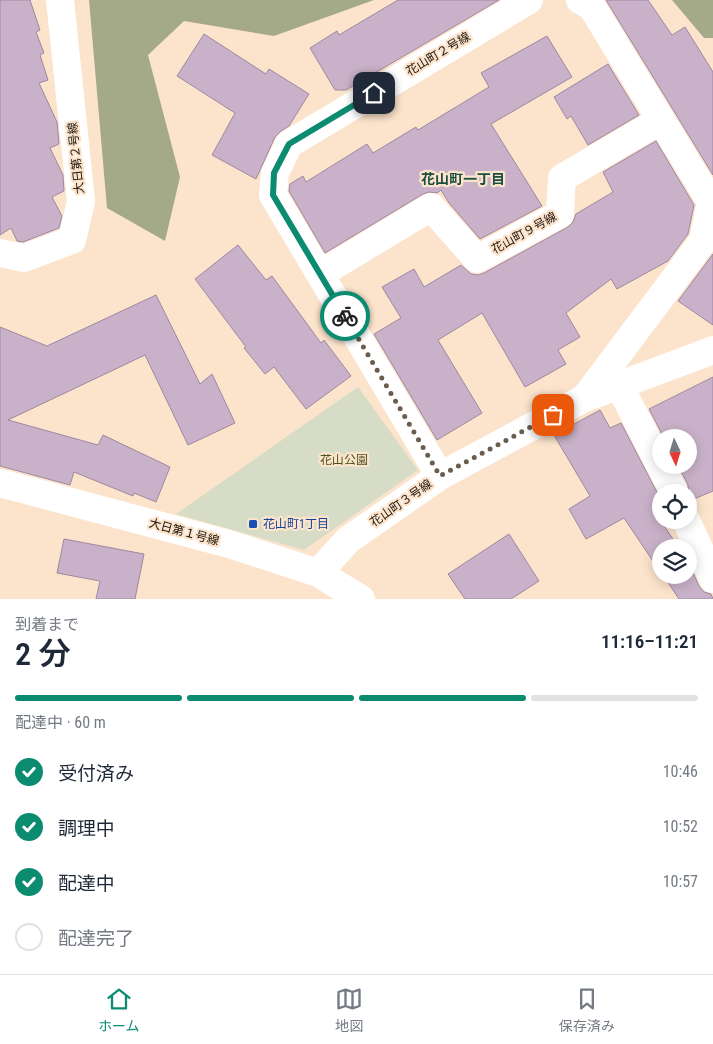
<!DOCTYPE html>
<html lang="ja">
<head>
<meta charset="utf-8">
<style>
  body { margin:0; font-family:"Roboto Condensed","Noto Sans JP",sans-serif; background:#f2f2f3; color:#1f2937; height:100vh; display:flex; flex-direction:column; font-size:19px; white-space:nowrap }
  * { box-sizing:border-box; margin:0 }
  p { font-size:16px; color:#747a83 }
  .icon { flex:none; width:28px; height:28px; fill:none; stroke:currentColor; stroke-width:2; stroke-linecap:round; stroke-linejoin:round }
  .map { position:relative; height:599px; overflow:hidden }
  .side { display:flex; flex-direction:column; background:#fff; flex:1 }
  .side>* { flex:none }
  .needle { width:32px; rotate:176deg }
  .tools { position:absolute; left:652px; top:429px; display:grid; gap:10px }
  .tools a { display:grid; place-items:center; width:45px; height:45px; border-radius:50%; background:#fff; box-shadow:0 2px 12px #0003; font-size:25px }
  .pin { position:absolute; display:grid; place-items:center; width:42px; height:42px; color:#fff; margin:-21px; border-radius:10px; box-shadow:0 2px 8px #0006 }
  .courier { position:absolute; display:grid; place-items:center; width:50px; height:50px; margin:-25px; border:4px solid #0b8c71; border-radius:50%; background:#fff; color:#222; box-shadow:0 1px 6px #0007 }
  .headline em { font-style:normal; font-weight:600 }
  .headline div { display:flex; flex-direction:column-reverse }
  .headline { display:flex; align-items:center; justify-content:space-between; height:85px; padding:0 15px }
  h1 { font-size:32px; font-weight:600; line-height:38px }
  .bar { display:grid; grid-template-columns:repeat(4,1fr); gap:8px 5px; align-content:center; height:60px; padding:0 15px }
  .bar i { height:6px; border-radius:4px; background:#e0e1e3 }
  .bar .current { background:#0b8c71 }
  .bar p { grid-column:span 4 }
  ol { padding:0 15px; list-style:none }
  li { display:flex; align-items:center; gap:15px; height:55px }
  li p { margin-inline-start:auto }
  li .icon { padding:5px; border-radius:50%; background:#0b8c71; color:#fff; stroke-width:4 }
  li:last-child { color:#747a83 }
  li i { width:28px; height:28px; border:2px solid #e0e1e3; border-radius:50% }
  .menu { display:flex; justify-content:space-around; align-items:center; height:70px; border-top:1px solid #e0e1e3; background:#fff; font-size:14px; color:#747a83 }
  .menu a { display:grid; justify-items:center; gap:2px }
  .menu .current { color:#0b8c71 }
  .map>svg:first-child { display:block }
  .green { fill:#d7dcc6 }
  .forest { fill:#a4aa89 }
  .building { fill:#c9b2c9; stroke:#9e889f }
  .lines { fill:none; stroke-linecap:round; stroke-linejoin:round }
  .minor { stroke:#fff; stroke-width:28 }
  .done { stroke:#6a5d4f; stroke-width:5; stroke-dasharray:0 9 }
  .route { stroke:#0b8c71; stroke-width:6 }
  .transit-dot { fill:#1a4fb4; stroke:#fce4cc; stroke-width:2 }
  .labels { text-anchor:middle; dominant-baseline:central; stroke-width:4.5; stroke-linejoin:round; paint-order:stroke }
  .street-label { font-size:12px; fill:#1c140b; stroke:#fce4cc }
  .park-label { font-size:12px; fill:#4c531d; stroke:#fce4cc }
  .transit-label { font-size:12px; fill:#164399; stroke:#fce4cc; text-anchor:start }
  .neighbourhood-label { font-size:14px; font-weight:bold; fill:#1a4e40; stroke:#fce4cc }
</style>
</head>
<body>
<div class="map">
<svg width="713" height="599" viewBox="0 0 713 599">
  <rect width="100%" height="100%" fill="#fce4cc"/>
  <!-- green -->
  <path class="green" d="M358 387 418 470 304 550 176 514Z"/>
  <!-- forest -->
  <path class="forest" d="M89 0H374L274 36 184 21 148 55 180 177 165 241 107 208Z
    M672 0H713V38H704Z"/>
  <!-- building -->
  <path class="building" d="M0 0H30L40 30 36 32 44 53 40 55 48 80 39 83 57 122 59 144 50 148 63 175 64 191 52 197 62 216 59 228 23 242 17 241 11 228 0 235Z
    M398 0H499L346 90H335L310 48 337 31 339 35Z
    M606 0H648L672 35 685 27 713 72V175Z
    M204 34 266 74 269 69 309 94 289 126 281 131 275 137 256 179 212 155 235 113 177 76Z
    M547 36 572 77 491 124 542 206 480 239 449 203 441 190 437 193 429 192 423 194 325 253 289 191 290 184 303 176 306 182 367 144 373 153 416 127 418 130 489 87 481 73Z
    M608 64 639 115 588 145 571 116 567 119 554 97Z
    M656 141 694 205 688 234 668 261 617 289 611 279 566 313 580 337 558 350 566 364 525 387 482 313 438 340 482 413 437 440 374 334 401 318 382 287 414 269 424 287 461 265 471 274 478 275 484 273 568 227 573 222 576 214 613 192 603 172Z
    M238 245 266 280 272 276 321 343 324 340 351 376 306 409 274 367 265 374 244 348 246 347 195 279Z
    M713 254V325L678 301Z
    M156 295 200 384 212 374 235 423 188 445 145 355 8 420 98 445 103 435 170 467 156 502 134 493 133 496 74 472 70 485 0 466V327L47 346Z
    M713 377V491L689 501 688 485 678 465H689V438H664L649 409Z
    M600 410 610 428 621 423 661 500V512L656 514 679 548H661V573L624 518 586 539 569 509 590 496 554 435Z
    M509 534 539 581 511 599H465L448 574Z
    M64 539 144 554 135 599H96L100 581 57 573Z
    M689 564 699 586 704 592 711 594 713 599H679L663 575H689Z"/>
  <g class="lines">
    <!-- minor -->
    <path class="minor" d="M580 0 592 7 711 202 703 241 585 398
      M0 253 24 258 72 240 81 201 60 0
      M320 274 431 207 477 259 560 214 562 178 661 120
      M619 385 674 492
      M440 476 273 195 275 173 289 144 529 0
      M0 483 229 544 318 573 361 599
      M686 520 713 579
      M318 573 348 540 440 476 585 398 713 350"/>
  </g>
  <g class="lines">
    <!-- done -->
    <path class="done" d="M345 316 440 476 553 415"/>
    <!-- route -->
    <path class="route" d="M345 316 273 195 274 173 289 144 374 93"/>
  </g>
  <!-- markers -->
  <rect class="transit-dot" x="248" y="519" width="10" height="10" rx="2.5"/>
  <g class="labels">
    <!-- street labels -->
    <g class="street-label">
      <text transform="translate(438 54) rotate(-31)">花山町２号線</text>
      <text transform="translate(76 158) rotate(-96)">大日第２号線</text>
      <text transform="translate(524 233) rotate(-29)">花山町９号線</text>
      <text transform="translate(401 503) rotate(-35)">花山町３号線</text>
      <text transform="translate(184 532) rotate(15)">大日第１号線</text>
    </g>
    <!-- park labels -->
    <g class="park-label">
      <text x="344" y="460">花山公園</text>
    </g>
    <!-- transit labels -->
    <g class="transit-label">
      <text x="263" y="524">花山町1丁目</text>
    </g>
    <!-- neighbourhood labels -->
    <g class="neighbourhood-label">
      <text x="463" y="179">花山町一丁目</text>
    </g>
  </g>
</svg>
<div class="tools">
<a><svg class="needle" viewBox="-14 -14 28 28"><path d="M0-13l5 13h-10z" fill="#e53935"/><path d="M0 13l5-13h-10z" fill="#747a83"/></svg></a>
<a><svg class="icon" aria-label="locate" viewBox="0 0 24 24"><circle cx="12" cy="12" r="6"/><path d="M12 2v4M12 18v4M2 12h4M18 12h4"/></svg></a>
<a><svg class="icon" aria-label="layers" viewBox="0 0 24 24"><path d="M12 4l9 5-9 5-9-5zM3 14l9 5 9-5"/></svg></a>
</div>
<div class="pin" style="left:553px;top:415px;background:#ea580c"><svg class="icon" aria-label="bag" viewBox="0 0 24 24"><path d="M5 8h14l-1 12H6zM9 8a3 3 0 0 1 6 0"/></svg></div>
<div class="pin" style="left:374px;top:93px;background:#1f2937"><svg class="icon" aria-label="home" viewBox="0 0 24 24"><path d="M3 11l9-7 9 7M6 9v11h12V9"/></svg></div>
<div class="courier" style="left:345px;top:316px"><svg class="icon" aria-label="bike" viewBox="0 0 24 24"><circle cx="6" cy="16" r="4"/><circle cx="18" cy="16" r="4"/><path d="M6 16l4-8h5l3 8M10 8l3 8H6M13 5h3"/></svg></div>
</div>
<section class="side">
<div class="headline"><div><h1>2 分</h1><p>到着まで</p></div><em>11:16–11:21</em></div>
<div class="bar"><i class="current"></i><i class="current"></i><i class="current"></i><i></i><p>配達中 · 60 m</p></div>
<ol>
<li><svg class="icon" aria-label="check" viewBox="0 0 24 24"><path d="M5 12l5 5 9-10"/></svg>受付済み<p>10:46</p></li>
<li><svg class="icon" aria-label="check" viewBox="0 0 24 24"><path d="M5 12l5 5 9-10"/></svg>調理中<p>10:52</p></li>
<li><svg class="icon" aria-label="check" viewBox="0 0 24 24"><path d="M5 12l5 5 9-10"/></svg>配達中<p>10:57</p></li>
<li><i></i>配達完了</li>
</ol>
</section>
<nav class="menu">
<a class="current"><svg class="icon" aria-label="home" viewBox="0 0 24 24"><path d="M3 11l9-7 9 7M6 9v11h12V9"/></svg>ホーム</a>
<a><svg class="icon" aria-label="map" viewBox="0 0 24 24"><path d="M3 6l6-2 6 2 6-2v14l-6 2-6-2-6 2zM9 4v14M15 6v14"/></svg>地図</a>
<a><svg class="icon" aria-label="saved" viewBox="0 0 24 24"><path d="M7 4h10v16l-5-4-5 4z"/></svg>保存済み</a>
</nav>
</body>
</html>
